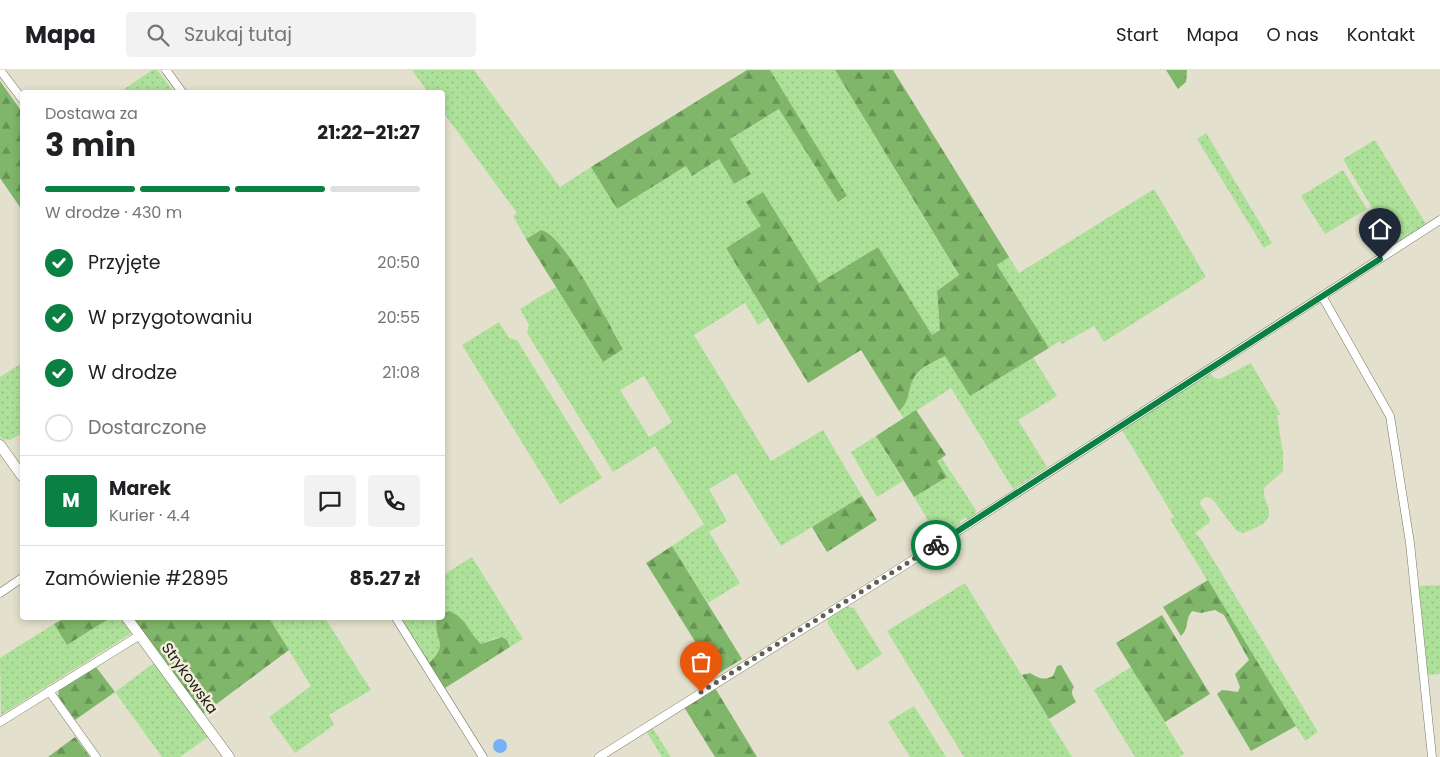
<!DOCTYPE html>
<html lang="pl">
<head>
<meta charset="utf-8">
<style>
  body { margin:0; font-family:Poppins,sans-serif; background:#f2f2f2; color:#202124; height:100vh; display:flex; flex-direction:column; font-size:19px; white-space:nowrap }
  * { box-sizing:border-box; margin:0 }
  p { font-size:16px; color:#757577 }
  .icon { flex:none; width:28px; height:28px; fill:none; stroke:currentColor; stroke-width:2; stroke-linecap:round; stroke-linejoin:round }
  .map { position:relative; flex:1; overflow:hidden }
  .details { position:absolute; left:20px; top:20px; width:425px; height:530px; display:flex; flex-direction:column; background:#fff; border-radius:5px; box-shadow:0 2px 8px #0003 }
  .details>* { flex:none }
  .pin { position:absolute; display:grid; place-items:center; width:42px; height:42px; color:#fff; margin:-51px -21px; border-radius:50% 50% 50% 0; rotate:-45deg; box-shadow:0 0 5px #0007 }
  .pin .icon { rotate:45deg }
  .courier { position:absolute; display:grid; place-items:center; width:50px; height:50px; margin:-25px; border:4px solid #0b8043; border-radius:50%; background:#fff; color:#222; box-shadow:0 1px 6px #0007 }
  .headline em { font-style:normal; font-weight:700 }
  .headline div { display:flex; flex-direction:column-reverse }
  .headline { display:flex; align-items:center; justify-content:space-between; height:85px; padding:0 25px }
  h1 { font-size:32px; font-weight:700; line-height:38px }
  .bar { display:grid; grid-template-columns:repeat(4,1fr); gap:8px 5px; align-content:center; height:60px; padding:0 25px }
  .bar i { height:6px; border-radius:4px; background:#e0e0e0 }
  .bar .active { background:#0b8043 }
  .bar p { grid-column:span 4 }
  .line { display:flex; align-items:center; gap:12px; padding:0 25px; border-top:1px solid #e0e0e0 }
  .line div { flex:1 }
  .round { display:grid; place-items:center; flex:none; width:52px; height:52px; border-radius:5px; background:#f2f2f2 }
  ol { padding:0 25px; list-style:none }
  li { display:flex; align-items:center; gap:15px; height:55px }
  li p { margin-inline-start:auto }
  li .icon { padding:5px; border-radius:50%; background:#0b8043; color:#fff; stroke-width:4 }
  li:last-child { color:#757577 }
  li i { width:28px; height:28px; border:2px solid #e0e0e0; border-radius:50% }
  header { display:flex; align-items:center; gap:30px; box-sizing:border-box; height:70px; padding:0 25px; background:#fff; border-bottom:1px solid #e0e0e0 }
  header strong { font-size:24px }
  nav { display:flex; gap:28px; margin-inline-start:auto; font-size:18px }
  .search { width:350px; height:45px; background:#f2f2f2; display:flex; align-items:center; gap:12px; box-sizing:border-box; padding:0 18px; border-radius:5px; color:#757577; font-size:19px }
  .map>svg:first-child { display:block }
  .grass { fill:url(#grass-dots); fill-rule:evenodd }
  .forest { fill:url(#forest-firs) }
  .water { fill:#74b1f8 }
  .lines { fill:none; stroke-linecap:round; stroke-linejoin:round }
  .minor-casing { stroke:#797766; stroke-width:9 }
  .tertiary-casing { stroke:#797766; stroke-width:11 }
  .minor { stroke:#fff; stroke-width:8 }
  .tertiary { stroke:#fff; stroke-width:10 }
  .done { stroke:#605f54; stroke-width:5; stroke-dasharray:0 9 }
  .route { stroke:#0b8043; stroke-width:6 }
  .labels { text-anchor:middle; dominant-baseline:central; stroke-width:5; stroke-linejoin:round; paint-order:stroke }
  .street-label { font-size:15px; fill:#1a1913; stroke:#f0edda }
</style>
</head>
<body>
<header>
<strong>Mapa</strong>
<div class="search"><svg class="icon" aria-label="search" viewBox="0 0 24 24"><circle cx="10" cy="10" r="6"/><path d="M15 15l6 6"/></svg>Szukaj tutaj</div>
<nav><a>Start</a><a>Mapa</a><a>O nas</a><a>Kontakt</a></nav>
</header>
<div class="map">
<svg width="1440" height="687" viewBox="0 0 1440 687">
  <defs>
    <pattern id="grass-dots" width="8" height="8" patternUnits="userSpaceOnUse" patternTransform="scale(1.25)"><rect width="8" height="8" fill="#ade199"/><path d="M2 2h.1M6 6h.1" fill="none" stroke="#94c083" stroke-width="1.8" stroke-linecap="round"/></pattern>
    <pattern id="forest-firs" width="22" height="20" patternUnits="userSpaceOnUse" patternTransform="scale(1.25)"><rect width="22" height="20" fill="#7fb669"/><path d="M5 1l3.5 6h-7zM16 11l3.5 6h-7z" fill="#679355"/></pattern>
  </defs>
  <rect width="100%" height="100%" fill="#e3e0cd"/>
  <!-- grass -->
  <path class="grass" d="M152 0H157L174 22H120Z
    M412 0H474L560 117 591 97 617 139 686 96 692 106 719 89 734 114 751 104 730 69 780 39 838 132 847 127 770 0H835L959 206 937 221 940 260 932 265 878 177 819 213 761 156 726 178 768 248 758 255 745 233 694 265 771 391 823 360 862 426 781 476 736 403 709 419 727 451 709 462 740 513 708 533 672 476 704 454 655 376 613 402 527 263 529 255 520 239 556 217 602 291 623 278C610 256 564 164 541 160L526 169 513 146 517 143 443 42 442 22H428ZM644 306 672 352 649 367 620 320Z
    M1206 63 1272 173 1264 178 1197 69Z
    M1375 70 1426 154 1394 175 1343 89Z
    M1343 100 1367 139 1325 164 1301 126Z
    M1154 119 1206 207 1104 272 1094 256 1062 274 1060 271 1049 278 997 195 1009 187 1019 203Z
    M499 252 509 268 517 270 602 408 560 434 462 275Z
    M945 285 970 326 1033 287 1057 326 1018 350 1047 397 1013 419 951 318 904 349 899 341C911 330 907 318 915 306 922 297 935 291 945 285Z
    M22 293V363L10 370 2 369 0 366V307Z
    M1251 293 1281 345H1277L1283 383V401L1264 418C1263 427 1266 430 1268 437 1274 453 1254 459 1243 463L1236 460 1213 430C1208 426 1206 426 1201 430L1200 434 1210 449 1209 453 1195 463 1200 468 1318 662 1305 671 1170 449 1174 447 1122 360 1210 303 1214 308 1220 309Z
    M876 366 903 411 877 427 851 382Z
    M941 387 976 440 975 445 969 449 965 448 960 451V454L939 468 914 427 947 407 937 391Z
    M472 487 523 569 510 577 507 570 498 567 481 574 474 568 467 555 443 543V505Z
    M965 513 1072 687H964L887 561Z
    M1440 515V604L1428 605 1419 516Z
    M845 536 854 538 882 584 857 601 828 554 827 547Z
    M110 548H121L132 563 1 645 0 588 54 554 67 575Z
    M269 548H325L371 620 329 645 334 655 295 683 269 647 311 616Z
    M401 548H438C429 567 453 569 429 593Z
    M154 593 208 667 180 687H162L115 622Z
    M1131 597 1184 684 1179 687H1135L1094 620Z
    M914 636 946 687H910L888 652Z
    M652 657 671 687H662L646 661Z"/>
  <!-- forest -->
  <path class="forest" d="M747 0H770L847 126 838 132 779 39 730 69 751 104 734 114 719 89 692 106 686 96 617 139 591 97Z
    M835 0H893L1009 187 997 195 1049 278 970 326 945 286C935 291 921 297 915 306 907 318 911 331 899 341L861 280 808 313 726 178 761 156 746 132 763 122 819 213 878 177 932 265 940 260 937 221 959 205Z
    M1166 0H1187L1186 12 1178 19Z
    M0 11 22 42V140L0 108Z
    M541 160C564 164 610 256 623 279L603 292 526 169Z
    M916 340 946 385 937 391 947 407 914 427 876 366Z
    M862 426 877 450 827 482 812 457Z
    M672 476 742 589 716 605 646 493Z
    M1208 510 1296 656 1251 681 1217 624 1222 620 1238 622 1240 617 1235 604 1249 590 1224 545 1215 540 1201 543 1192 541C1185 549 1189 559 1181 566L1163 537Z
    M449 541C469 550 467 561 481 574L502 567 507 570 510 577 445 618 429 593C451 572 432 570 437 549L442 548 443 543Z
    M1162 545 1210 624 1165 652 1116 573Z
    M65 548H110L67 575 54 554Z
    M133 548H269L289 580 203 644Z
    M1061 595 1074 617C1070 622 1073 627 1076 632L1049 649 1022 605 1030 603C1039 608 1043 611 1053 606L1057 596Z
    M96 597 115 622 75 650 58 626 59 620Z
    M715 618 757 687H715L684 637Z
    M75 667 90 687H48Z"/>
  <!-- water -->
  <path class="water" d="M493 676a7 7 0 1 1 14 0a7 7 0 1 1-14 0Z"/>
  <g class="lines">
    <!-- minor casing -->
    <g class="minor-casing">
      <path id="minor" d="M0 0 22 29
        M166 0 182 22
        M1322 226 1390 346 1410 473 1432 687
        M0 523 22 508
        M396 548 483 687
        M49 621 96 687
        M0 652 140 565
        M599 687 913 490 1440 150"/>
    </g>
    <!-- tertiary casing -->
    <g class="tertiary-casing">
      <path id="tertiary" d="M0 375 22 406
        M127 548 229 687"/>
    </g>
    <!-- minor -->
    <use href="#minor" class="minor"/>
    <!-- tertiary -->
    <use href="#tertiary" class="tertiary"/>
  </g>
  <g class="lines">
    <!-- done -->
    <path class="done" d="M701 622 936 475"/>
    <!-- route -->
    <path class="route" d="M936 475 1380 189"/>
  </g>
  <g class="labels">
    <!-- street labels -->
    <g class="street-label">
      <text transform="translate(190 608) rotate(54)">Strykowska</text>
    </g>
  </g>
</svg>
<div class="pin" style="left:701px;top:622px;background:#ea580c"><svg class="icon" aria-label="bag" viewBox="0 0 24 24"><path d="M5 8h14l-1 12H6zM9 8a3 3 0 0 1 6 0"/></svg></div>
<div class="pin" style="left:1380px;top:189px;background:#1f2937"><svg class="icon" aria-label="home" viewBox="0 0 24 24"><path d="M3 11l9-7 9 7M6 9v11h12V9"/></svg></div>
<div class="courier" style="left:936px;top:475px"><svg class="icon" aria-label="bike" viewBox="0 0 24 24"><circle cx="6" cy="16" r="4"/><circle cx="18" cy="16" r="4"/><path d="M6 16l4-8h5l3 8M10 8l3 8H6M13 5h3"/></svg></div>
<section class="details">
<div class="headline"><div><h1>3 min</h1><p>Dostawa za</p></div><em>21:22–21:27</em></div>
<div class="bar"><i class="active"></i><i class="active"></i><i class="active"></i><i></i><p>W drodze · 430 m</p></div>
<ol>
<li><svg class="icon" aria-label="check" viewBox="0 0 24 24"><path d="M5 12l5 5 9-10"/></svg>Przyjęte<p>20:50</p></li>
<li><svg class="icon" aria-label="check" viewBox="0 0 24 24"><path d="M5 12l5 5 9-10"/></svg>W przygotowaniu<p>20:55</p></li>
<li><svg class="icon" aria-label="check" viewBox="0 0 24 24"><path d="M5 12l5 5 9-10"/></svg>W drodze<p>21:08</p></li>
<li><i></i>Dostarczone</li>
</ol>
<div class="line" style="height:90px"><b class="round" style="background:#0b8043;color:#fff">M</b><div><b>Marek</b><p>Kurier · 4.4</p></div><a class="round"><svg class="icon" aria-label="chat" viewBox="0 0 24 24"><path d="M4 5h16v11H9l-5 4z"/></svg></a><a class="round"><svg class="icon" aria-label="phone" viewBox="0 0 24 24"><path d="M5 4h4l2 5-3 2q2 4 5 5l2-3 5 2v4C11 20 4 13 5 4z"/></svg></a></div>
<div class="line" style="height:65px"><div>Zamówienie #2895</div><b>85.27 zł</b></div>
</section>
</div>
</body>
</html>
